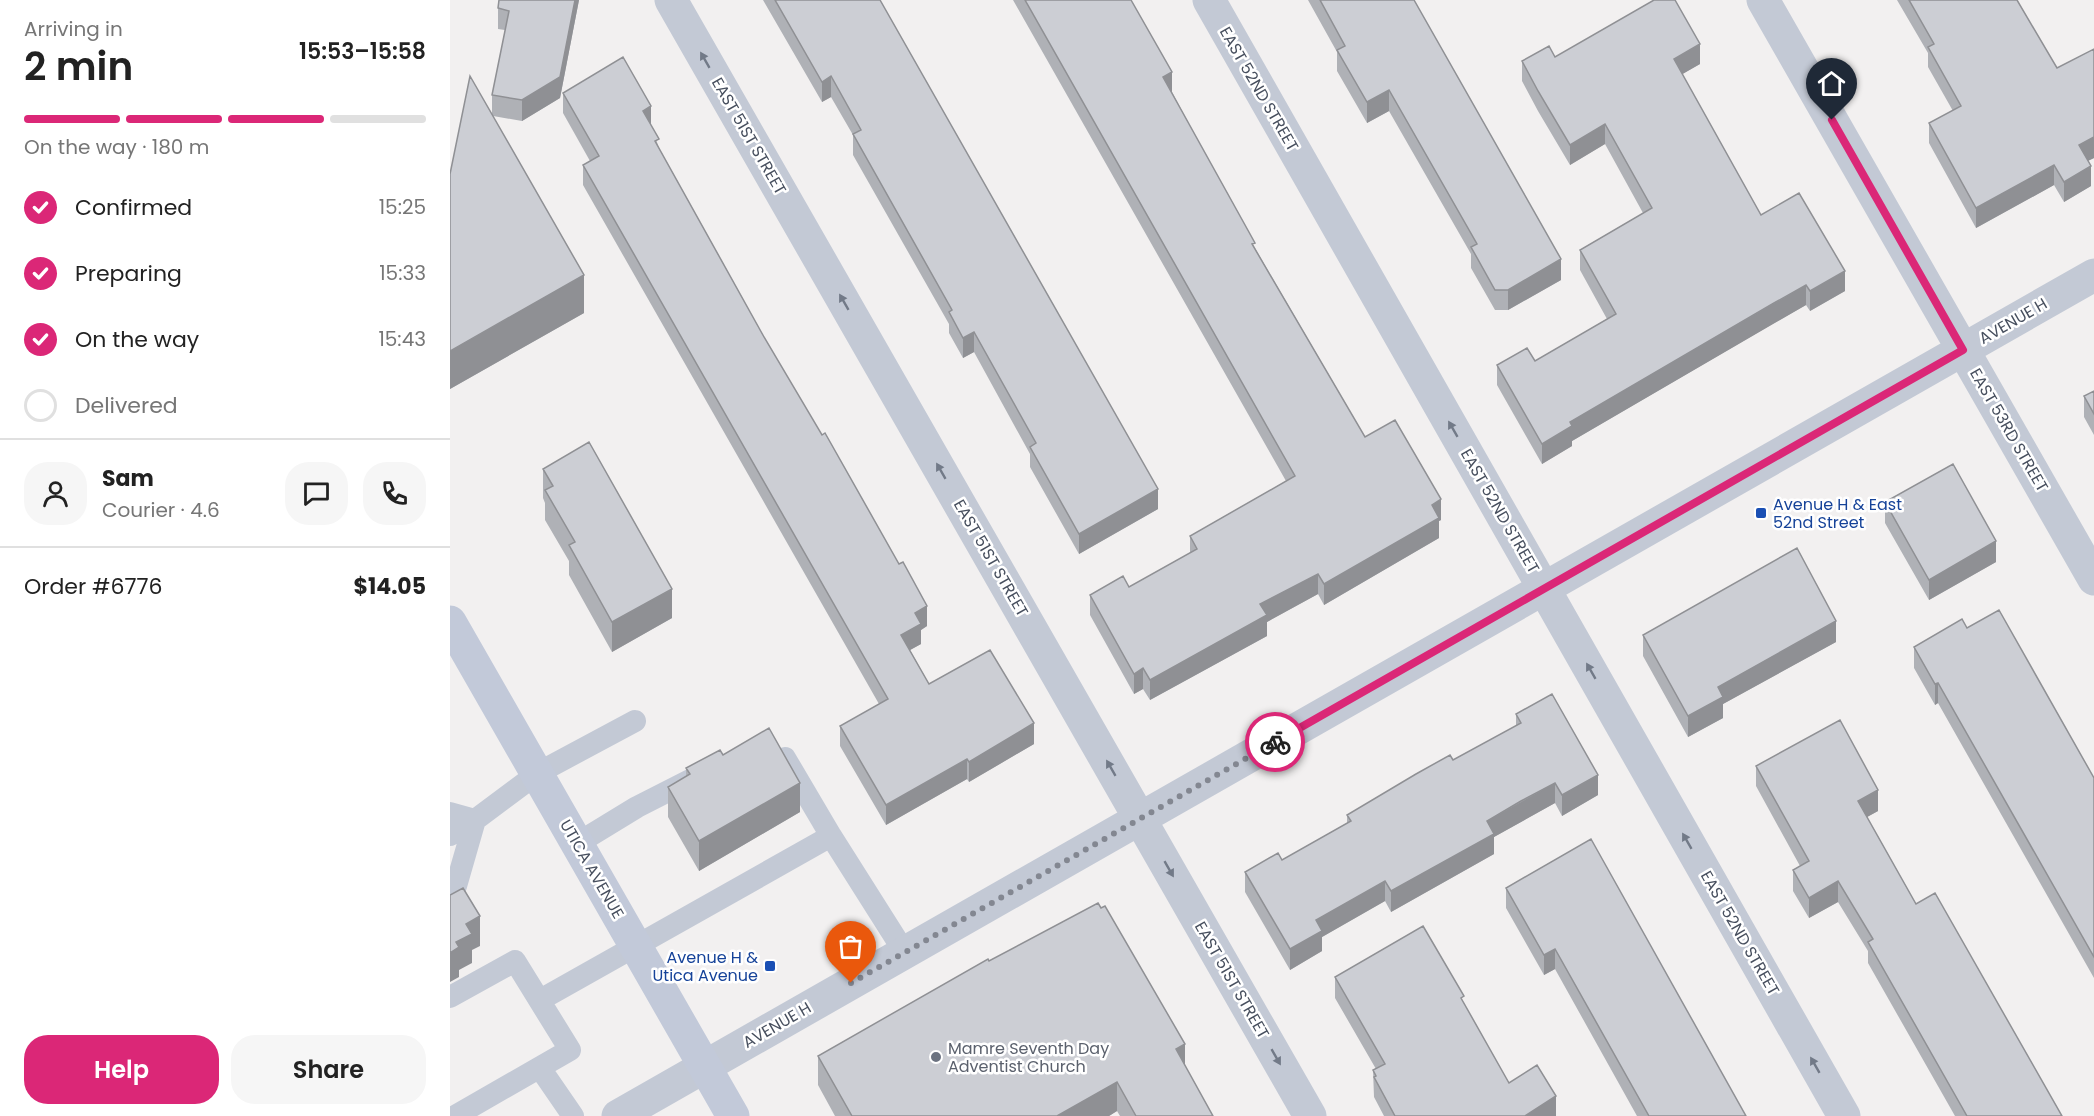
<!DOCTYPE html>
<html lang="en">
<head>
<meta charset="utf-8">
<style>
  body { margin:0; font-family:Poppins,sans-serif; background:#f6f6f6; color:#222; height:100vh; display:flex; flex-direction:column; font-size:22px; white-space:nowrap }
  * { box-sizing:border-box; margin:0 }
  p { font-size:20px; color:#767676 }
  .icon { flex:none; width:33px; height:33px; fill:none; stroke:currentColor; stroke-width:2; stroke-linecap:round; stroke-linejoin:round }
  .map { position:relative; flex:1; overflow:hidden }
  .sheet { display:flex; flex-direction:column; background:#fff; width:450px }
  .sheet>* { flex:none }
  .pin { position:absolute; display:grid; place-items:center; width:51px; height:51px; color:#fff; margin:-62px -26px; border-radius:50% 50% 50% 0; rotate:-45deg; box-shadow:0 0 6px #0007 }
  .pin .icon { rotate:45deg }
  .courier { position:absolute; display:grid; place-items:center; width:60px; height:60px; margin:-30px; border:4px solid #db2777; border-radius:50%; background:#fff; color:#222; box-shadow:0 2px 8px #0007 }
  .head em { font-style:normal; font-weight:600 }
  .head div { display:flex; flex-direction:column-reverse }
  .head { display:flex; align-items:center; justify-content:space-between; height:102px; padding:0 24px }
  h1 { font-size:39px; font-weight:600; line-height:45px }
  .bar { display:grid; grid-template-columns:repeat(4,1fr); gap:9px 6px; align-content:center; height:72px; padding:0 24px }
  .bar i { height:8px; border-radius:4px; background:#e0e0e0 }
  .bar .on { background:#db2777 }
  .bar p { grid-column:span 4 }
  .line { display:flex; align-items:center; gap:15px; padding:0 24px; border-top:2px solid #e0e0e0 }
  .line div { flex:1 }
  .round { display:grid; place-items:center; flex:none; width:63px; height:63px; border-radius:24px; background:#f6f6f6 }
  ol { padding:0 24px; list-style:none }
  li { display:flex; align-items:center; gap:18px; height:66px }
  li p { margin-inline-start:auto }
  li .icon { padding:6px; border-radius:50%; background:#db2777; color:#fff; stroke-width:4 }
  li:last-child { color:#767676 }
  li i { width:33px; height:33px; border:3px solid #e0e0e0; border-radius:50% }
  .button { display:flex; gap:12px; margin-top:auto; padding:12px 24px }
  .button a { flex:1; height:69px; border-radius:24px; background:#db2777; color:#fff; font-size:24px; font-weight:600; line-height:69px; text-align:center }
  .button a+a { background:#f6f6f6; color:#222 }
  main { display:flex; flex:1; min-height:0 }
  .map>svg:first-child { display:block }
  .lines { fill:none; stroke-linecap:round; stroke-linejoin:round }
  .lane { stroke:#c3c9d5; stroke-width:22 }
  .street { stroke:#c3c9d5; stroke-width:33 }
  .secondary { stroke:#c2c9d9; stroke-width:33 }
  .wall { fill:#afb1b6 }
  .shaded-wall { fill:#8f9094 }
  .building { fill:#ccced4; stroke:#8f9094; stroke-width:1.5 }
  .oneway { fill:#727a88 }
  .done { stroke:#838791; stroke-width:6; stroke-dasharray:0 10.8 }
  .route { stroke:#db2777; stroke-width:8 }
  .transit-dot { fill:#1a4fb4; stroke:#fff; stroke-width:2 }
  .worship-dot { fill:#6b7280; stroke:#fff; stroke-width:2 }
  .labels { text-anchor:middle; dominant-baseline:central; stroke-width:5; stroke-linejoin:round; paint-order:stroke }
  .street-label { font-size:16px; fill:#474f5e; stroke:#fff }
  .transit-label { font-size:16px; fill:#164399; stroke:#fff; text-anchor:start }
  .worship-label { font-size:16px; fill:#5b616d; stroke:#fff; text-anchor:start }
</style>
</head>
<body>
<main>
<section class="sheet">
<div class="head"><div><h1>2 min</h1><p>Arriving in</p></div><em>15:53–15:58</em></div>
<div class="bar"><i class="on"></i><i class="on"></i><i class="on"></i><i></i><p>On the way · 180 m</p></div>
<ol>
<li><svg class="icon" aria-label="check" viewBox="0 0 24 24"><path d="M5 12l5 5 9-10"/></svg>Confirmed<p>15:25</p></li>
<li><svg class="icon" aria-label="check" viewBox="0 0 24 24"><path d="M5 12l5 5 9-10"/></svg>Preparing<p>15:33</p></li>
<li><svg class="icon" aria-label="check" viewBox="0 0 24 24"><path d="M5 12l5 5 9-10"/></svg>On the way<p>15:43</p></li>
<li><i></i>Delivered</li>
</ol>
<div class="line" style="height:108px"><a class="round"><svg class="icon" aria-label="person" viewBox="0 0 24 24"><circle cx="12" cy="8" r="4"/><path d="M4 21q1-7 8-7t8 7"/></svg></a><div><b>Sam</b><p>Courier · 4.6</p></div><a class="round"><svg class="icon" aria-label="chat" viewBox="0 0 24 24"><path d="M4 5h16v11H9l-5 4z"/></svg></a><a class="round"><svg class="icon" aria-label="phone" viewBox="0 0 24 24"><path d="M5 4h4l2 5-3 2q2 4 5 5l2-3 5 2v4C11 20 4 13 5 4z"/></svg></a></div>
<div class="line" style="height:78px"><div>Order #6776</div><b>$14.05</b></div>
<div class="button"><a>Help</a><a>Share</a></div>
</section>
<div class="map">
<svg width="1644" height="1116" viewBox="0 0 1644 1116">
  <rect width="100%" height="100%" fill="#f2f0f0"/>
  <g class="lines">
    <!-- lane -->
    <path class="lane" d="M335 758 381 836
      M0 813 25 820 6 886 0 889
      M0 835 25 820 88 773 185 721
      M128 843 187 807 244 778
      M0 997 65 961 120 1050 5 1116
      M90 1000 381 836 455 953
      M90 1068 123 1116"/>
    <!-- street -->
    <path class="street" d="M221 0 860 1116
      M759 0 1394 1116
      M1313 0 1644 579
      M168 1116 1644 275"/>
    <!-- secondary -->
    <path class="secondary" d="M0 622 283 1116"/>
  </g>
  <!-- wall -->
  <path class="wall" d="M49 0H129L110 98 72 121 43 116 134 313 0 389V174L42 114V95L55 30 48 29V8Z
    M313 0H430L708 509 629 554 580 467V454L524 352 513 358 499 333V324L403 155V135L381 97 372 102Z
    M563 0H681L722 92 805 248 915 437 991 520 989 521V538L874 605 868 594 817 622V636L700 700 693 689 684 694 640 615V595L679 587 740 553V536L836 481Z
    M858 0H964L1111 280 1058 310H1045L1021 268V254L939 111 917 123 887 71V52Z
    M1447 0H1567L1607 68 1644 49V158L1638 161 1641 186 1614 202 1604 185 1526 228 1479 143V123L1503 111 1478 67V53Z
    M1105 57 1250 64 1232 74 1311 215 1395 291 1360 311 1356 305 1324 323 1122 441V446L1092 464 1047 385V365L1085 361 1157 319 1130 270V250L1193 213 1155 144 1120 165 1088 111 1072 81V61Z
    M113 93 201 125 209 148 314 337 477 626 471 630V644L460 650 479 684 584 744 519 782 517 779 436 825 390 746V726L429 704 133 185V165L140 161 113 113Z
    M1644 391V435L1634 417V396Z
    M93 469 222 618 162 652 119 575V561L95 520V503L93 498Z
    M1435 502 1546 562 1479 600 1435 523Z
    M1517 628 1644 778V978L1488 703 1485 705 1464 668V647Z
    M1193 635 1386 642 1273 704V718L1238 737 1193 656Z
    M1066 714 1148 795 1112 816 1105 803 1071 822 1044 837V854L941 912 935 901 872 937V951L840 970 795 892V872L832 860 897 823V815L1003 760 1066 726Z
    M273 755 350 812 249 871 218 817V787L236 777V768Z
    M1306 766 1428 811 1417 817 1466 904 1612 1116H1505L1418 963V951L1388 902 1359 918 1343 891V870L1350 866 1306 786Z
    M1056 888 1296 1116H1187L1105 969 1094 975 1056 908Z
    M539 961 735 1066 763 1116H670L667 1111 659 1116H385L368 1085V1056Z
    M885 977 1014 1004 1059 1083 1106 1116H934L924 1097 923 1070 926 1069 885 998Z"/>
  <!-- shaded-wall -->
  <path class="shaded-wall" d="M125 0H129L110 98 72 121V100Z
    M1250 44V64L1224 79V59Z
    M722 72V93L713 77Z
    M381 76V97L372 102V82Z
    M939 90V111L917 123V102Z
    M201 106V126L193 111Z
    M1155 124V144L1120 165V145Z
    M1644 137V158L1629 165V145Z
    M1604 165V185L1526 228V208Z
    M1641 166V186L1614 202V182Z
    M1111 259V280L1058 310V290Z
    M1395 271V291L1360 311V291Z
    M134 275V313L0 389V351Z
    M1356 285V305L1122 441V446L1092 464V444L1120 422Z
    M524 332V352L513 358V338Z
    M708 489V509L629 554V534Z
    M991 499V520L989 521V538L874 605V584L982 505Z
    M1546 541V562L1479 600V580Z
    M868 574V594L817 622V636L700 700V680L810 604Z
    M222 589V618L162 652V622Z
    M477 606V626L471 630V644L451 655V635L465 613Z
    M1386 621V642L1273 704V718L1238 737V716L1268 687Z
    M693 668V689L684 694V674Z
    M1488 683V703L1485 705V684Z
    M584 723V744L519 782V762Z
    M517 759V779L436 825V805Z
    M1148 775V795L1112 816V795Z
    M350 783V812L249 871V841Z
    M1105 783V803L1044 837V854L941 912V891L1037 821Z
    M1428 790V811L1408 822V801Z
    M935 881V901L872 937V951L840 970V949L866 920Z
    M1388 881V902L1359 918V898Z
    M30 916V946L22 950V963L9 970V977L0 982V953L16 924Z
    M1105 949V969L1094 975V955Z
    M735 1044V1073L726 1049Z
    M667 1082V1111L659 1116H607Z
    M1106 1096V1116H1075Z"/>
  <!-- building -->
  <path class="building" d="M49 0H125L110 77 72 100 42 95 59 11 48 8Z
    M325 0H430L708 489 629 534 580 447 586 443 524 332 513 338 499 312 502 310 403 134 411 130 381 76 372 82Z
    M575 0H681L722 72 713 77 805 243 802 244 915 437 945 420 991 499 982 505 989 518 874 584 868 574 810 604 817 615 700 680 693 668 684 674 640 595 673 576 679 587 747 549 740 536 845 476Z
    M870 0H964L1111 259 1058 290H1045L1021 247 1027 244 939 90 917 102 887 50 895 46Z
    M1204 0H1225L1250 44 1224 59 1311 215 1349 193 1395 271 1360 291 1356 285 1324 303 1120 422 1122 426 1092 444 1047 365 1077 348 1085 361 1166 314 1130 250 1202 208 1155 124 1120 145 1088 91 1072 61 1099 46 1105 57Z
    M1459 0H1567L1607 68 1644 49V137L1629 145 1641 166 1614 182 1604 165 1526 208 1479 123 1511 106 1478 47 1484 44Z
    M173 57 201 106 193 111 209 139 205 141 314 337 372 435 375 433 449 564 453 562 477 606 465 613 471 624 451 635 479 684 540 650 584 723 519 762 517 759 436 805 390 726 438 699 133 165 149 156 113 93Z
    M20 76 134 275 0 351V174Z
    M1644 391V414L1634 396Z
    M139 442 222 589 162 622 119 545 125 542 95 490 103 486 93 469Z
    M1503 464 1546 541 1479 580 1435 502Z
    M1347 548 1386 621 1268 687 1273 697 1238 716 1193 635Z
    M1549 610 1644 778V957L1488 683 1485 684 1464 647 1512 619 1517 628Z
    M1102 694 1148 775 1112 795 1105 783 1071 801 1037 821 1044 834 941 891 935 881 866 920 872 931 840 949 795 872 828 853 832 860 901 821 897 815 966 774 1000 755 1003 760 1071 723 1066 714Z
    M1390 720 1428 790 1408 801 1466 904 1485 893 1612 1116H1517L1418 942 1423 939 1388 881 1359 898 1343 870 1359 861 1306 766Z
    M319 728 350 783 249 841 218 787 240 774 236 768 270 750 273 755Z
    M1141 839 1296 1116H1199L1105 949 1094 955 1056 888Z
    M13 888 30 916 16 924 22 934 6 942 9 947 0 953V895Z
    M648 903 651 908 655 906 735 1044 726 1049 763 1116H686L667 1082 607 1116H402L368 1056 538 959 539 961Z
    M973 926 1014 996 1011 998 1059 1083 1087 1065 1106 1096 1075 1116H945L924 1077 926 1076 923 1070 935 1064 885 977Z"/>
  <!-- one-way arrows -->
  <defs><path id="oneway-solid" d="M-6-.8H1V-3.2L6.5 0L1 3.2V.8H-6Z" transform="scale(1.5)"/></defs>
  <g class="oneway">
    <use href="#oneway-solid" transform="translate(255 60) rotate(-120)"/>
    <use href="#oneway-solid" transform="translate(394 302) rotate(-120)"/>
    <use href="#oneway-solid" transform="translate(1003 429) rotate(-120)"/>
    <use href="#oneway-solid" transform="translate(491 471) rotate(-120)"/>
    <use href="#oneway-solid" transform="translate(1141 671) rotate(-120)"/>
    <use href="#oneway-solid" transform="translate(661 768) rotate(-120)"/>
    <use href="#oneway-solid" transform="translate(1237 841) rotate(-120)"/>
    <use href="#oneway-solid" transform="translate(719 869) rotate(60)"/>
    <use href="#oneway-solid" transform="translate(826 1057) rotate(60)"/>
    <use href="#oneway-solid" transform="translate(1365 1065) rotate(-120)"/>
  </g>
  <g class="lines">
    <!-- done -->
    <path class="done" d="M401 983 825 742"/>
    <!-- route -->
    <path class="route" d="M825 742 1513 350 1382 120"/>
  </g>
  <!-- markers -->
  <g class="transit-dot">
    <rect x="1305" y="507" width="12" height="12" rx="3"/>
    <rect x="314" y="960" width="12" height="12" rx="3"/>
  </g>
  <circle class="worship-dot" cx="486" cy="1057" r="6"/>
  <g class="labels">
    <!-- street labels -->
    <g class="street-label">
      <text transform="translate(809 89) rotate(60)">EAST 52ND STREET</text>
      <text transform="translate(299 136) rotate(60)">EAST 51ST STREET</text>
      <text transform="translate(1563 321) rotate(-30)">AVENUE H</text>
      <text transform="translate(1559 430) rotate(60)">EAST 53RD STREET</text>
      <text transform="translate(1050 511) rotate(60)">EAST 52ND STREET</text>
      <text transform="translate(541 558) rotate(60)">EAST 51ST STREET</text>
      <text transform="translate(142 869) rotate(60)">UTICA AVENUE</text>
      <text transform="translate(1290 933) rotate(60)">EAST 52ND STREET</text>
      <text transform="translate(782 980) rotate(60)">EAST 51ST STREET</text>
      <text transform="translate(327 1025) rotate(-30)">AVENUE H</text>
    </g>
    <!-- transit labels -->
    <g class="transit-label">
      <text x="1323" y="504">Avenue H &amp; East<tspan x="1323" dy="18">52nd Street</tspan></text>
      <text x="308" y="957" text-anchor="end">Avenue H &amp;<tspan x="308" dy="18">Utica Avenue</tspan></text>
    </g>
    <!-- worship labels -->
    <g class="worship-label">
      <text x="498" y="1048">Mamre Seventh Day<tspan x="498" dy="18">Adventist Church</tspan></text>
    </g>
  </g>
</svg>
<div class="pin" style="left:401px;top:983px;background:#ea580c"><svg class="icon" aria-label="bag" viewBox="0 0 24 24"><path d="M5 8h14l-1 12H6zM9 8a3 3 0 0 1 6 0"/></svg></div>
<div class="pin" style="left:1382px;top:120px;background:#1f2937"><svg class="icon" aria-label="home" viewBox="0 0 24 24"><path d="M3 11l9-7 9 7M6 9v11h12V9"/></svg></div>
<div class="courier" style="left:825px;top:742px"><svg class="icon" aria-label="bike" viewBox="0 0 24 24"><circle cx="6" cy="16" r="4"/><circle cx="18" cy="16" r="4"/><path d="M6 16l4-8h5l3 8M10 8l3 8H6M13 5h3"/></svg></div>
</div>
</main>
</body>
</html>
